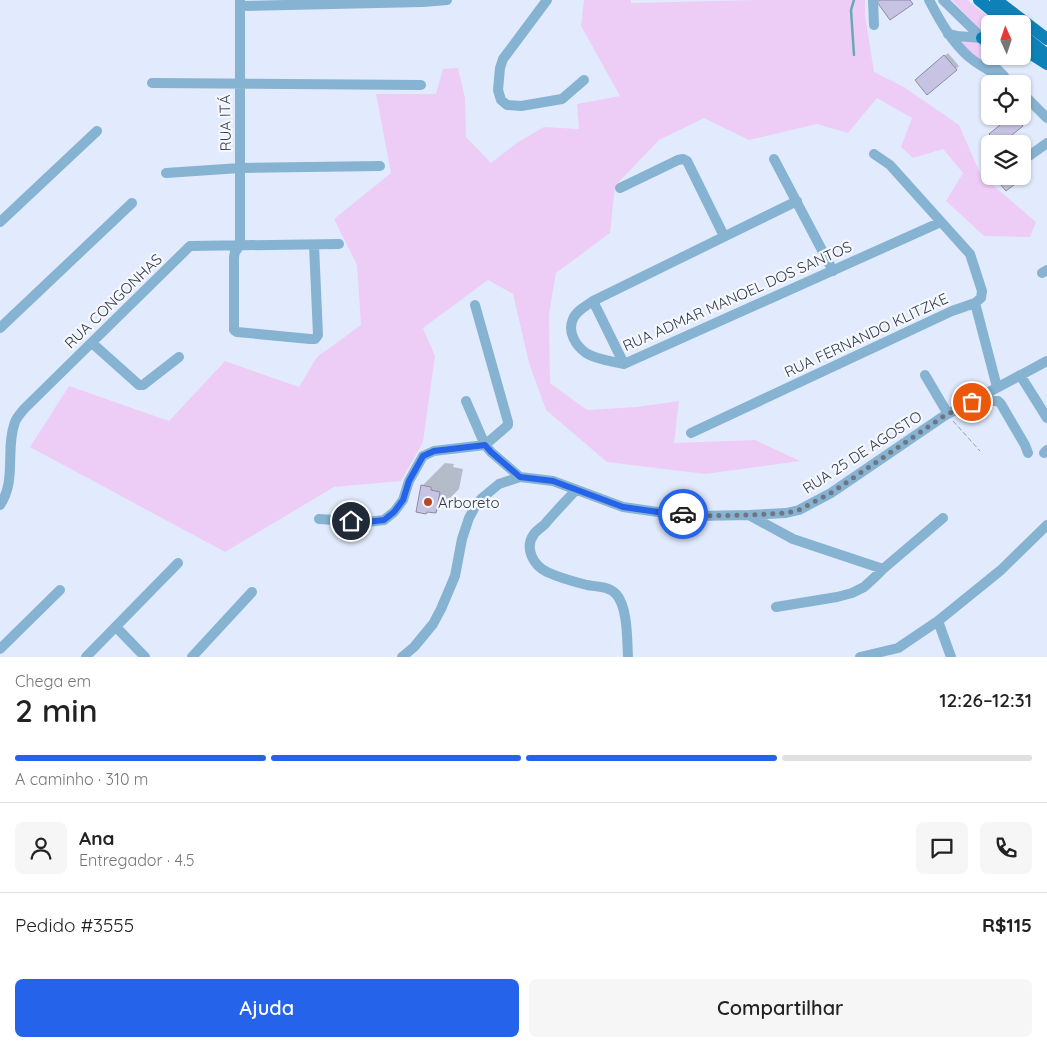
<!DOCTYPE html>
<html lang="pt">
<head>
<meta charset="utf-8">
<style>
  body { margin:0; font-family:Quicksand,sans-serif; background:#f6f6f6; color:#222; height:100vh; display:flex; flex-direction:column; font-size:19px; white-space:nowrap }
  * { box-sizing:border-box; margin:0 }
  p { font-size:16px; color:#767676 }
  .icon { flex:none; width:28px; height:28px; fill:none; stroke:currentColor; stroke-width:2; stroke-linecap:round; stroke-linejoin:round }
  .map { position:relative; height:657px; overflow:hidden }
  .side { display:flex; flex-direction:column; background:#fff; flex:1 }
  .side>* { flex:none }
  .needle { width:32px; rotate:357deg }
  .fabs { position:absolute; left:981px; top:15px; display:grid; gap:10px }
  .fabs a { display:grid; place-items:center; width:50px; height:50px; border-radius:8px; background:#fff; box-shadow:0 1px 4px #0004; font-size:25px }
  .pin { position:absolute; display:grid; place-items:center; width:42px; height:42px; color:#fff; margin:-21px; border:2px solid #fff; border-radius:50%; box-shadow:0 1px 5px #0007 }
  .courier { position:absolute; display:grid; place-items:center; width:50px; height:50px; margin:-25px; border:4px solid #2563eb; border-radius:50%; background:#fff; color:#222; box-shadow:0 1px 6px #0007 }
  .headline em { font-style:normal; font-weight:600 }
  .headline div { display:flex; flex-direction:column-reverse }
  .headline { display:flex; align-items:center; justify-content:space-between; height:85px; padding:0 15px }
  h1 { font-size:32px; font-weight:600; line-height:38px }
  .bar { display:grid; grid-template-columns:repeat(4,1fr); gap:8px 5px; align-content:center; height:60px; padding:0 15px }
  .bar i { height:6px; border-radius:4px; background:#e0e0e0 }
  .bar .current { background:#2563eb }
  .bar p { grid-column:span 4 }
  .line { display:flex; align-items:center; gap:12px; padding:0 15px; border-top:1px solid #e0e0e0 }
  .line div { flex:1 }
  .round { display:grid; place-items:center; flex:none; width:52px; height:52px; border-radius:8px; background:#f6f6f6 }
  .cta { display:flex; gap:10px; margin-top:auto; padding:10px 15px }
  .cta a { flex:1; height:58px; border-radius:8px; background:#2563eb; color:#fff; font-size:20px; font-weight:600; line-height:58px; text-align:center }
  .cta a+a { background:#f6f6f6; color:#222 }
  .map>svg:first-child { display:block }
  .green { fill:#edcdf6 }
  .shadow { fill:#0003 }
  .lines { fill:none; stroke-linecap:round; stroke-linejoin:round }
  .stream { stroke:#6aa7b5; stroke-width:2.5 }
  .building { fill:#c7c3e2; stroke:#8d88a5 }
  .path { stroke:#969ead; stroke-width:1; stroke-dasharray:5 2.5; stroke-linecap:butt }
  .minor { stroke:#86b3d1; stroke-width:10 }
  .major { stroke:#0e82b8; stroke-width:12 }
  .done { stroke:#6f7683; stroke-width:5; stroke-dasharray:0 9 }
  .route { stroke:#2563eb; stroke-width:6 }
  .poi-dot { fill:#b34c26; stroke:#f5f8fe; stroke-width:2 }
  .labels { text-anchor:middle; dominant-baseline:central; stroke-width:4.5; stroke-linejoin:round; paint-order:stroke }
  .street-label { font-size:15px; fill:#313742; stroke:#f5f8fe }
  .poi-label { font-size:15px; fill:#313742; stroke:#f5f8fe; text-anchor:start }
</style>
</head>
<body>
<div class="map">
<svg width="1047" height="657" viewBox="0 0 1047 657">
  <rect width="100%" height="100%" fill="#e2ebfd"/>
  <!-- green -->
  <path class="green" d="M584 0H631V3L756 0H865V15L874 72 904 87 959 125 981 175 1036 222 1030 237 984 236 946 201 963 173 943 149 913 158 901 147 912 118 877 98 848 133 817 124 749 140 704 118 659 140 615 186 610 233 556 273 549 314 550 383 587 410 636 407 679 401 674 443 755 440 800 461 705 474 607 462 546 410 529 363 513 294 488 280 423 328 435 356 423 442 401 481 334 487 225 552 30 447 69 386 169 421 225 361 299 387 317 357 361 325 357 265 334 219 391 173 376 94H436L443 69 458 68 465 98 466 137 491 163 518 142 544 127 579 129 577 104 620 96 581 26Z
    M952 0H967L998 24H990V31L983 33Z
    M959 40 979 41 989 56 991 67 968 51Z"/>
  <!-- shadow -->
  <path class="shadow" d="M948 53 959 66 956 69 920 76Z
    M1022 113 1028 120 1022 125 1011 116H1022Z
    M1022 164 1029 172 1006 190 996 177 1022 176Z
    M445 463 454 464 453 467 463 469 459 489 436 512 422 486Z"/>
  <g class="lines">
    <!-- stream -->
    <path class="stream" d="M854 0 851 10 854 55"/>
  </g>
  <!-- building -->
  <path class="building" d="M880 0H910L913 4 890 20 877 2Z
    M944 55 957 70 927 95 915 80Z
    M1011 116H1015L1023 126 1001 144H998L989 134Z
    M1022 167 1028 174 1006 191 994 177 1022 176Z
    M421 485 431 487V490L440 492 436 513 427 512 426 514 416 512Z"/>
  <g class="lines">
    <!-- path -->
    <path class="path" d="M953 421 980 451"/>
    <!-- minor -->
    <path class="minor" d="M240 0V245L235 252 234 257V330L237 332 310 339H315L318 335 314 245
      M547 0 503 59 500 68 498 90 501 100 507 105 521 106 562 99 584 80
      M873 0 874 25
      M929 0C940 21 951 41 969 57 982 68 998 75 1012 83
      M943 0 982 38 990 52
      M240 6 423 2 447 0
      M948 34 957 36 982 38
      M992 56 996 68 1004 76
      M152 83 421 85
      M1022 93 1047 118
      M1029 156 1047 143
      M774 159 833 271
      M166 173 240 168 380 166
      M620 188 678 160 683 159 687 161 724 236
      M797 201 593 301C586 306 576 311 573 319 567 332 576 346 586 353 597 360 612 361 624 364L941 222
      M0 222 97 131
      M1042 273 1047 270
      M593 301 624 364
      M975 303 997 387
      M0 328 132 203
      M92 343 139 385H143L179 357
      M925 375 948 414
      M1020 375 1047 418
      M466 401 485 445 491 452 520 477
      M973 401H998L1001 404 1025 445 1028 453
      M691 433 952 311 975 303 981 298 982 291 970 254 890 165 874 154
      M1044 453 1047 450
      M576 490C566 501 555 512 545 524 542 527 537 530 534 534 524 548 533 565 547 572 558 577 575 582 587 585 597 587 609 586 616 594 628 607 627 640 628 657
      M0 505C17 481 5 448 15 422 17 417 21 413 24 409L190 246 339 244
      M749 515 793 539 883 569
      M319 519 367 522 384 520 394 512 403 500 409 481 423 456 434 451 485 445 508 425V422L475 305
      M776 607 837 597 852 593 864 587 875 577 883 569 943 518
      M938 621 951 657
      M116 627 145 657
      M0 649 60 590
      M86 657 178 563
      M192 657 252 592
      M402 657 414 647 433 624 441 609 455 576 462 539 469 518 476 505 482 498 499 484 520 477 553 481 623 507 658 512 698 516 749 515 786 513 799 510 831 493 944 416 1047 361
      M860 657 898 648 938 621 1001 570 1047 525"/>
    <!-- major -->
    <path class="major" d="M979 0 1008 24
      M996 0 1047 39
      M1022 35 1047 55
      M982 38 990 37
      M1022 48 1047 64"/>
  </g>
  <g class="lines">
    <!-- done -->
    <path class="done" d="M683 514 698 516 750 515 786 513 799 510 831 493 944 416 972 402"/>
    <!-- route -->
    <path class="route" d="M351 521 367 522 384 520 394 512 403 500 409 481 423 456 434 451 485 445 491 452 520 477 553 481 623 507 658 512 683 514"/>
  </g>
  <!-- markers -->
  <circle class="poi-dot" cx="428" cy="502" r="5"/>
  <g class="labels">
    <!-- street labels -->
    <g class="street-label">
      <text transform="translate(225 123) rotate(-91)">RUA ITÁ</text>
      <text transform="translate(737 296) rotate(-24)">RUA ADMAR MANOEL DOS SANTOS</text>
      <text transform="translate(113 301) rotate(-44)">RUA CONGONHAS</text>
      <text transform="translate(866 335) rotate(-25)">RUA FERNANDO KLITZKE</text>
      <text transform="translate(862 452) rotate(-33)">RUA 25 DE AGOSTO</text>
    </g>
    <!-- poi labels -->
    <g class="poi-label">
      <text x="438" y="502">Arboreto</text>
    </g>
  </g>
</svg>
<div class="fabs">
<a><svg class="needle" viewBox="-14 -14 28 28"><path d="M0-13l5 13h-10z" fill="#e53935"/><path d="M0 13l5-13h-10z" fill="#767676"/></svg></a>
<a><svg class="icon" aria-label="locate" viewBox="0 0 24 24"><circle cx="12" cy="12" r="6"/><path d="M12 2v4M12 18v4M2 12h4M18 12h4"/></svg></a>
<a><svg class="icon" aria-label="layers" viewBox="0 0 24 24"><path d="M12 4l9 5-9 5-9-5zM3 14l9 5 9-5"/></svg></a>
</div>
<div class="pin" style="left:972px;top:402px;background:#ea580c"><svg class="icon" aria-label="bag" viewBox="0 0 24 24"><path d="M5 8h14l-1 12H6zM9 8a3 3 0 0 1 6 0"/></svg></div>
<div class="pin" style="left:351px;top:521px;background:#1f2937"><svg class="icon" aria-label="home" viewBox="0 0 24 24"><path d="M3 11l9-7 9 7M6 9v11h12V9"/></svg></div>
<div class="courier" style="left:683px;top:514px"><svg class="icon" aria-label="car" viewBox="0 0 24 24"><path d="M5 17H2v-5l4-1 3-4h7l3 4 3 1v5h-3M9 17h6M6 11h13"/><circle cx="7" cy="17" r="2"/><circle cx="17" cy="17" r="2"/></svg></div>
</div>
<section class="side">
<div class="headline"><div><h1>2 min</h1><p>Chega em</p></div><em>12:26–12:31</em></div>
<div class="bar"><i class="current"></i><i class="current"></i><i class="current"></i><i></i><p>A caminho · 310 m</p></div>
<div class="line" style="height:90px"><a class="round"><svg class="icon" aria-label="person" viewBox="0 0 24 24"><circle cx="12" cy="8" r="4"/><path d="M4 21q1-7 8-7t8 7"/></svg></a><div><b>Ana</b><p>Entregador · 4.5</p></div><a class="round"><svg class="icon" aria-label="chat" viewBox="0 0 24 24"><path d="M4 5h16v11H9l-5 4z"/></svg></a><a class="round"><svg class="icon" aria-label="phone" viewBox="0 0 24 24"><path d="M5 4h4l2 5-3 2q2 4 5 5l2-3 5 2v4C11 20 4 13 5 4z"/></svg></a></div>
<div class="line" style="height:65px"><div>Pedido #3555</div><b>R$115</b></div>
<div class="cta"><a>Ajuda</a><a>Compartilhar</a></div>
</section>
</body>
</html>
